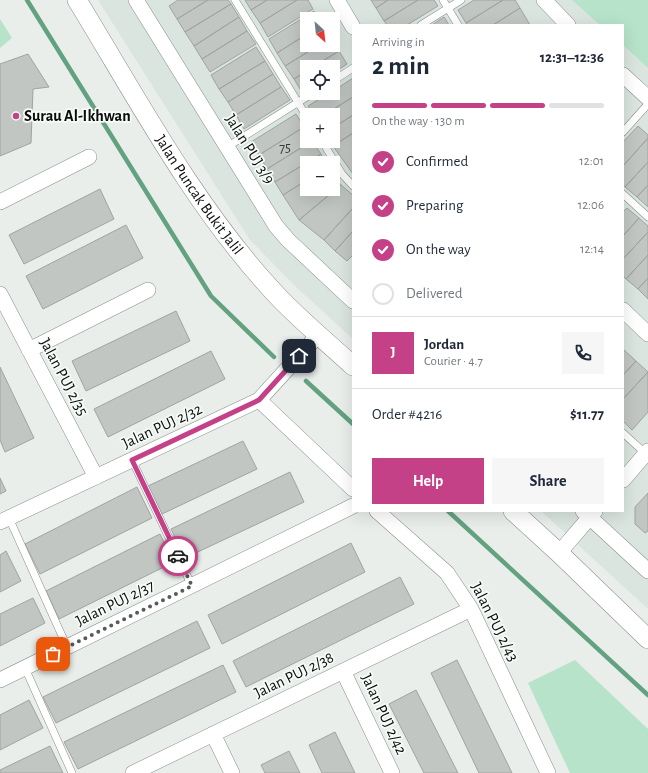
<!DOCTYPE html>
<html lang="en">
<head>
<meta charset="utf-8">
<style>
  body { margin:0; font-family:"Alegreya Sans",sans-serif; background:#f6f6f7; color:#1f2937; height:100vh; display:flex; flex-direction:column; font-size:15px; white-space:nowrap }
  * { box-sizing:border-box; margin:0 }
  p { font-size:13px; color:#747a83 }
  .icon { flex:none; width:22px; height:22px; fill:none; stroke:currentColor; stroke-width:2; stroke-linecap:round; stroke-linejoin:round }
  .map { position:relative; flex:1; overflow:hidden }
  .panel { position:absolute; left:352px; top:24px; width:272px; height:488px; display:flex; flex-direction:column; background:#fff; border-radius:0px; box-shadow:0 4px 16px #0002 }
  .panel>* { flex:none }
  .needle { width:26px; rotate:153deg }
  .tools { position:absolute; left:300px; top:12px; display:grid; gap:8px }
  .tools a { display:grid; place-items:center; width:40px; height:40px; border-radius:0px; background:#fff; box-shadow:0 4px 16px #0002; font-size:20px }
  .pin { position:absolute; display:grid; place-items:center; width:34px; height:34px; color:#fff; margin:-17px; border-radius:8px; box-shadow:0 2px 6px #0006 }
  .courier { position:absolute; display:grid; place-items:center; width:40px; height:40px; margin:-20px; border:3px solid #c44188; border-radius:50%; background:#fff; color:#222; box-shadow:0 1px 5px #0007 }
  .head em { font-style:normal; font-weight:700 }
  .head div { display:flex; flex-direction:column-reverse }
  .head { display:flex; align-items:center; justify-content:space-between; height:68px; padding:0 20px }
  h1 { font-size:26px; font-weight:700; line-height:30px }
  .bar { display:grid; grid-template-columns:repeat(4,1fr); gap:6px 4px; align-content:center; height:48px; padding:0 20px }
  .bar i { height:5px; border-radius:3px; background:#e0e1e3 }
  .bar .selected { background:#c44188 }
  .bar p { grid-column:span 4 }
  .line { display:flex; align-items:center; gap:10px; padding:0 20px; border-top:1px solid #e0e1e3 }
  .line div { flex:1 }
  .round { display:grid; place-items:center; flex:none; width:42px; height:42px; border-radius:0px; background:#f6f6f7 }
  ol { padding:0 20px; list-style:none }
  li { display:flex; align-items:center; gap:12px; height:44px }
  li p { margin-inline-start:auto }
  li .icon { padding:4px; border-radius:50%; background:#c44188; color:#fff; stroke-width:4 }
  li:last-child { color:#747a83 }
  li i { width:22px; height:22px; border:2px solid #e0e1e3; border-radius:50% }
  .button { display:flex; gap:8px; margin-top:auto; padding:8px 20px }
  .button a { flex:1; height:46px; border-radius:0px; background:#c44188; color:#fff; font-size:16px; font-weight:700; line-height:46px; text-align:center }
  .button a+a { background:#f6f6f7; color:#1f2937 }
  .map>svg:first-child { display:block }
  .built { fill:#d9e5de; fill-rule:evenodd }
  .green { fill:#b6e3ca }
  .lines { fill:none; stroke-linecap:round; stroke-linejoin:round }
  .stream { stroke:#62a281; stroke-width:4.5 }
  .building { fill:#c1c6c3; stroke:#9fa4a1 }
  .service-casing { stroke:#8a8f8c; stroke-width:8 }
  .minor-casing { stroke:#8a8f8c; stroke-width:16 }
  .tertiary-casing { stroke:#8a8f8c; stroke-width:20 }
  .service { stroke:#fff; stroke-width:7 }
  .minor { stroke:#fff; stroke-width:15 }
  .tertiary { stroke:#fff; stroke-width:19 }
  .done { stroke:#585b59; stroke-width:4; stroke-dasharray:0 7.2 }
  .route { stroke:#c44188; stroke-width:5 }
  .poi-dot { fill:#c44188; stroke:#f6fbf8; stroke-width:1.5 }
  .labels { text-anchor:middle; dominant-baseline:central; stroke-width:3.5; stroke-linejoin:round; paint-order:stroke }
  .number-label { font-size:14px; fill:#383a39 }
  .poi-label { font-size:16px; font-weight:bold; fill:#0a0c0b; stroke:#f6fbf8; text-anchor:start }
  .street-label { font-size:16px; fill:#0a0c0b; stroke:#f6fbf8 }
</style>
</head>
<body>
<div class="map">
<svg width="648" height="773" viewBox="0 0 648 773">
  <rect width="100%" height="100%" fill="#e9eeeb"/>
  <!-- built -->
  <path class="built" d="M98 0H648V609L541 511H623V25H353V339L295 286 250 240ZM307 19H333V45H307ZM307 67H333V93H307ZM307 115H333V141H307ZM307 163H333V189H307Z"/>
  <!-- green -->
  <path class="green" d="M572 0H648V68L623 45V25H600Z
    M0 19 12 38 0 48Z
    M575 660 648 729V773H570L528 683Z"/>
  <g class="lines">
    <!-- stream -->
    <path class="stream" d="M27 0 211 296 274 357
      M306 381 353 424
      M448 511 648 695"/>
  </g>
  <!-- building -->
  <path class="building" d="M178 0H208L177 19 169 6Z
    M208 0H228L231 4 185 32 177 19Z
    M245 0H267L251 10Z
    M267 0H297L260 23 251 10Z
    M297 0H308L313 9 268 37 260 23Z
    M371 0H388L376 8Z
    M388 0H418L384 21 376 8Z
    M418 0H434L438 6 407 25H387L384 21Z
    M474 0H503L466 23 458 10Z
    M503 0H515L520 8 493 25H467L466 23Z
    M231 4 239 17 194 46 185 32Z
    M520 8 530 25H493Z
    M314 11 319 19H307V34L277 53 269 39Z
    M239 17 247 31 202 59 194 46Z
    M444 17 449 25H432Z
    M247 31 256 44 210 72 202 59Z
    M307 34V45H319L285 66 277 53Z
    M333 41 339 51 313 67H307V71L294 79 285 66 319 45H333Z
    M256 47 265 61 219 89 211 75Z
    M339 51 347 64 333 73V67H313Z
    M28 54 49 87 33 89 31 143 0 156V64Z
    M265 61 273 74 228 102 219 89Z
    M307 71V89L302 92 294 79Z
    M273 74 281 87 236 115 228 102Z
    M353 78V97L324 115H313L308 106 329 93H333V91Z
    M281 87 290 100 244 129 236 115Z
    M353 97V115L333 128V115H324Z
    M296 114 304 127 259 155 251 142Z
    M353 115V133L333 146 330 141H333V128Z
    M638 126 648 135V138L623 166V142Z
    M304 127 307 131V141H312L267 169 259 155Z
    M353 133V174L333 146Z
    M648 138V162L625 187 623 184V166Z
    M312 141 321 154 275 182 267 169Z
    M321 154 326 163H307V180L283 195 275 182Z
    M648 162V185L637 197 625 187Z
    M333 174 341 185 299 220 283 195 307 180V189H333Z
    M341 185 353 195V208L324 240 299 220Z
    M648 185V207L637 197Z
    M100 189 114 219 24 264 9 235Z
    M353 208V231L335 251 324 240Z
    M627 208 639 218 623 236V212Z
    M639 218 648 226V232L623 259V236Z
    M126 225 143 258 43 309 26 276Z
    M353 231V255L347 261 335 251Z
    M648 232V255L626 279 623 276V259Z
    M648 255V278L638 289 626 279Z
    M648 278V299L638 289Z
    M176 311 190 341 86 391 72 361Z
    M624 350 636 361 623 375V352Z
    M211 351 225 379 108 437 94 409Z
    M636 361 648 372 623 399V375Z
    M0 367 34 438 5 452 0 440Z
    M648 372V412L632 430 623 421V399Z
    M243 441 257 469 162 514 148 486Z
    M290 472 304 502 185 558 171 529Z
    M0 478 6 491 0 494Z
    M137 487 152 518 40 574 25 544Z
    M648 493V531L645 533 635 524V507Z
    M160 534 174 562 59 619 46 591Z
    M351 543 365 572 222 644 208 615Z
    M6 551 21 581 0 592V555Z
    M400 577 414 604 246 687 233 661Z
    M33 598 45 623 0 646V614Z
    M197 621 210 648 56 723 43 697Z
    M457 660 512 773H479L431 673Z
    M223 665 236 692 78 769 64 742Z
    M416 690 458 773H424L389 704Z
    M29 700 43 728 0 750V715Z
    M335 732 355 773H322L309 745Z
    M50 746 63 773H0V770Z
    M289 751 300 773H265L261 765Z"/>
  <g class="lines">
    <!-- service casing -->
    <g class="service-casing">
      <path id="service" d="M235 0 307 117
        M443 0 458 25
        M421 25 461 0
        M333 81 353 68
        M623 132 648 104
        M322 141 342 174 353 186
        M227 147 313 93
        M623 194 648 217
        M623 433 646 454
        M132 460 192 586
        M9 518 67 647
        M25 668 72 773"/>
    </g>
    <!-- minor casing -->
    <g class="minor-casing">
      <path id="minor" d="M136 0 276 226 288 240 353 301
        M337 0 353 27
        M544 0 568 25
        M623 75 648 98
        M0 202 89 157
        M0 294 96 477
        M623 310 648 334
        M29 350 148 290
        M259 400 353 489
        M623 480 648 451
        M377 511 447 573 471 609 548 773
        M583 511 648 571
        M0 522 259 400 319 334
        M559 553 595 511
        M343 671 392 773
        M0 680 353 506
        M213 734 232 773
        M133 773 471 609"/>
    </g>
    <!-- tertiary casing -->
    <g class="tertiary-casing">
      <g id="tertiary">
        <path id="s1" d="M77 0C137 98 193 204 271 289 296 317 326 341 353 366"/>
        <path d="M513 511 559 553 648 639"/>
      </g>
    </g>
    <!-- service -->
    <use href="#service" class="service"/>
    <!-- minor -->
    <use href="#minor" class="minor"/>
    <!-- tertiary -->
    <use href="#tertiary" class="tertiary"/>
  </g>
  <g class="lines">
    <!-- done -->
    <path class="done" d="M53 654 192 586 178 556"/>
    <!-- route -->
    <path class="route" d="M178 556 132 460 259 400 299 356"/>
  </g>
  <!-- markers -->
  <circle class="poi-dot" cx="16" cy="116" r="4"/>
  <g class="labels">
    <!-- number labels -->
    <g class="number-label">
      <text x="285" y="148">75</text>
    </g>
    <!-- poi labels -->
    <g class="poi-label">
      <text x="24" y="116">Surau Al-Ikhwan</text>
    </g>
    <!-- street labels -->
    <g class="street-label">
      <text transform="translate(250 149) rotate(58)">Jalan PUJ 3/9</text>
      <text stroke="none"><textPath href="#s1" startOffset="230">Jalan Puncak Bukit Jalil</textPath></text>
      <text transform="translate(64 377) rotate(62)">Jalan PUJ 2/35</text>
      <text transform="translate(162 426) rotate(-25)">Jalan PUJ 2/32</text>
      <text transform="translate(115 603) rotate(-26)">Jalan PUJ 2/37</text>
      <text transform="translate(495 622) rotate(63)">Jalan PUJ 2/43</text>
      <text transform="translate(294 675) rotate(-26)">Jalan PUJ 2/38</text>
      <text transform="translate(384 714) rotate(65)">Jalan PUJ 2/42</text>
    </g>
  </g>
</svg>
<div class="tools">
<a><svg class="needle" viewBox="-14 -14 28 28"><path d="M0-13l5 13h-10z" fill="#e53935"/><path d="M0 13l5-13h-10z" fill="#747a83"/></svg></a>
<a><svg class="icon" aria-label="locate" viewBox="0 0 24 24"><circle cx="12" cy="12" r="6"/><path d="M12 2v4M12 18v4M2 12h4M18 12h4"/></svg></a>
<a>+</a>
<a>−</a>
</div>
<div class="pin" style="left:53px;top:654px;background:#ea580c"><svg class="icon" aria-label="bag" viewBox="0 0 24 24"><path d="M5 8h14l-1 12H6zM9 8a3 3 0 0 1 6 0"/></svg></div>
<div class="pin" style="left:299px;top:356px;background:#1f2937"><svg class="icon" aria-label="home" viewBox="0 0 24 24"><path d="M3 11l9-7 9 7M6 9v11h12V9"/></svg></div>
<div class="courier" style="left:178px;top:556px"><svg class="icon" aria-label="car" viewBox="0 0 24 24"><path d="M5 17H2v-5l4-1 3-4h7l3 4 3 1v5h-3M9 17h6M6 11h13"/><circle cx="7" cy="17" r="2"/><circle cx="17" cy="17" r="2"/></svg></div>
<section class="panel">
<div class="head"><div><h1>2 min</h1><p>Arriving in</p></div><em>12:31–12:36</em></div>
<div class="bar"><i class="selected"></i><i class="selected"></i><i class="selected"></i><i></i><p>On the way · 130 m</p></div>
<ol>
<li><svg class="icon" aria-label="check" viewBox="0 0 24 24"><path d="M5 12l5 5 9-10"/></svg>Confirmed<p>12:01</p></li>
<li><svg class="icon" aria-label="check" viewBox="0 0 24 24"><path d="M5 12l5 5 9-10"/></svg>Preparing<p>12:06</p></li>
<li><svg class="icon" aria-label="check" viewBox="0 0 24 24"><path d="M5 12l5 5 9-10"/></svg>On the way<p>12:14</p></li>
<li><i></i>Delivered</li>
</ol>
<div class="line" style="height:72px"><b class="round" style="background:#c44188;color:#fff">J</b><div><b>Jordan</b><p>Courier · 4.7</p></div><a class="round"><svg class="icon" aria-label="phone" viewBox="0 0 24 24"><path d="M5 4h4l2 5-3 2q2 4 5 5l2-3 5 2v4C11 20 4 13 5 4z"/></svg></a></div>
<div class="line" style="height:52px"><div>Order #4216</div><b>$11.77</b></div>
<div class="button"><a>Help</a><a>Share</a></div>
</section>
</div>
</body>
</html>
